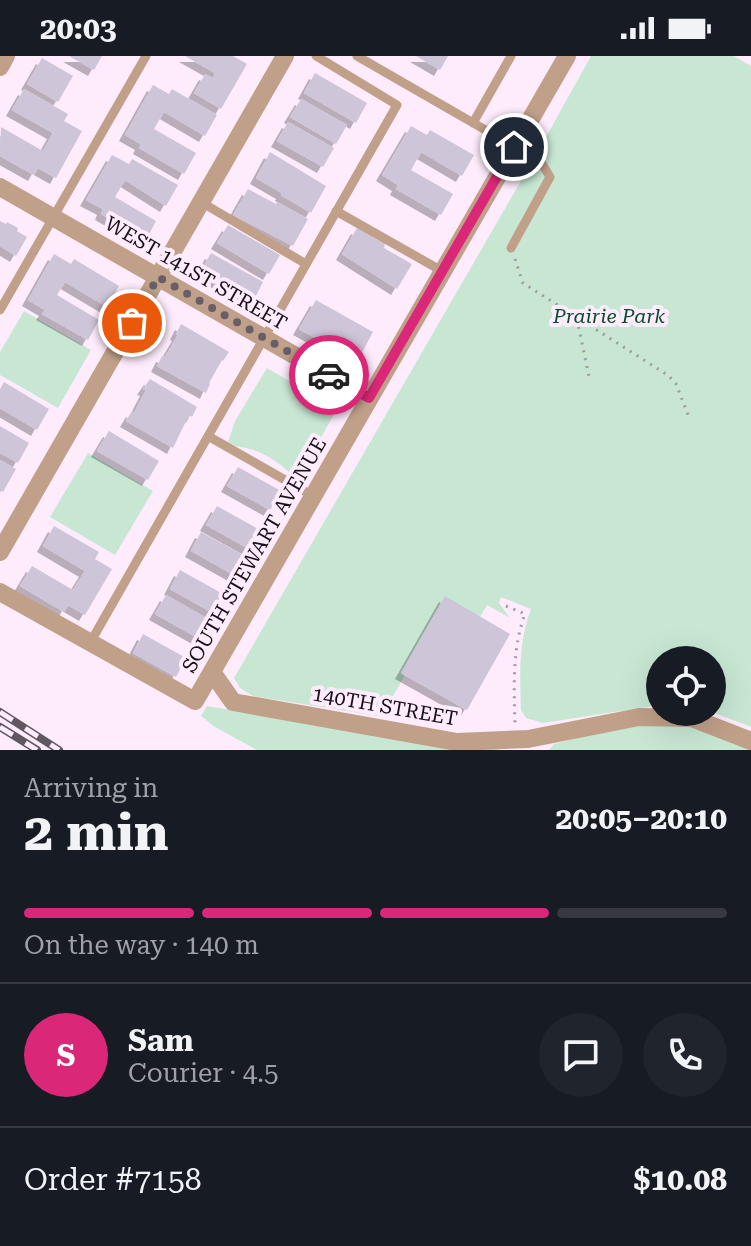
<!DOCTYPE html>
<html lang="en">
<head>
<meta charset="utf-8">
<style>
  body { margin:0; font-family:"Roboto Serif",serif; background:#20242c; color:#f1f3f6; height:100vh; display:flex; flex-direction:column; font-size:30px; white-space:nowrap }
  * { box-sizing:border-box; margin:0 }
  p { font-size:26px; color:#9ea1a6 }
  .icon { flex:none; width:44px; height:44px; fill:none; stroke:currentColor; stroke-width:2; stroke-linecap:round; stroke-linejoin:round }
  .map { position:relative; height:694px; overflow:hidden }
  .sheet { display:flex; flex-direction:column; background:#171b24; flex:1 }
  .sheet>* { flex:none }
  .fabs { position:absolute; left:646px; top:590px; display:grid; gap:16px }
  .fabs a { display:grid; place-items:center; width:80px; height:80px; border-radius:50%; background:#171b24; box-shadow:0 8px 32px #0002; font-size:40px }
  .pin { position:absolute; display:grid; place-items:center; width:68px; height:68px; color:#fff; margin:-34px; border:4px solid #fff; border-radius:50%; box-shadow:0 2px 8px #0007 }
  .courier { position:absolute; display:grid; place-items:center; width:80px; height:80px; margin:-40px; border:6px solid #db2777; border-radius:50%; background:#fff; color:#222; box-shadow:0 2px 10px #0007 }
  .headline em { font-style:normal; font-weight:700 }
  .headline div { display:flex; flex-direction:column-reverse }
  .headline { display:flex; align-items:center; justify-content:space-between; height:136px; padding:0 24px }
  h1 { font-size:52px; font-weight:700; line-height:60px }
  .bar { display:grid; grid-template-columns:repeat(4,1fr); gap:12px 8px; align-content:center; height:96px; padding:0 24px }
  .bar i { height:10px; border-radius:6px; background:#363941 }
  .bar .on { background:#db2777 }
  .bar p { grid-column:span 4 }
  .line { display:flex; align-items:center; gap:20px; padding:0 24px; border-top:2px solid #363941 }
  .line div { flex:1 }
  .round { display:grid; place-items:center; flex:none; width:84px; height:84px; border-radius:42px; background:#20242c }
  .status { display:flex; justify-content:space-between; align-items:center; height:56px; padding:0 40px; background:#171b24; direction:ltr }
  .status svg { height:22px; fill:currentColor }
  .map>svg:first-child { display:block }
  .green { fill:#c7e7d3 }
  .building { fill:#cec5d9; filter:url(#shadow) }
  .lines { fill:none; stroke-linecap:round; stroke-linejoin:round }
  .path { stroke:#a597a4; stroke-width:3; stroke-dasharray:2 6; stroke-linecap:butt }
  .service { stroke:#c0a089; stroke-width:9 }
  .minor { stroke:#c0a089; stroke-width:18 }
  .rail-casing { stroke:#615760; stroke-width:8 }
  .rail { stroke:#feecfd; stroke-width:5; stroke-dasharray:15; stroke-linecap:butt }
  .done { stroke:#685e68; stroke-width:8; stroke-dasharray:0 14.4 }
  .route { stroke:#db2777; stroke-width:10 }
  .labels { text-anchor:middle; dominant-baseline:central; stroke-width:8; stroke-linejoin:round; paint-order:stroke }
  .street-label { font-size:20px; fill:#171117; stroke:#feecfd }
  .park-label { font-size:20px; font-style:italic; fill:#084b2d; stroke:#feecfd }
</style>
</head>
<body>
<div class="status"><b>20:03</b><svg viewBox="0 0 49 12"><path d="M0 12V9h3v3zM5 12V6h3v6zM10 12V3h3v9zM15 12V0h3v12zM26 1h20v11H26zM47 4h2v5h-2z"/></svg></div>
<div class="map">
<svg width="751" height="694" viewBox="0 0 751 694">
  <defs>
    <filter id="shadow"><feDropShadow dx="-6" dy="6" stdDeviation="0" flood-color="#0004"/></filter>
  </defs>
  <rect width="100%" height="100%" fill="#feecfd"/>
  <!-- green -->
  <path class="green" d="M591 0H734L751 10V671L712 656V604H660V649L543 667 526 662 521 654C520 617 518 588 531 553L501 541 499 547 510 562 487 549 480 561 445 541 402 616 405 619 384 656 378 660 253 640 240 632 234 622 541 90Z
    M24 255 91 294 58 352 0 319V296Z
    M267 312 337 353 297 424C288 413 267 398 253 394 242 390 240 393 228 386L235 365Z
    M88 397 153 435 115 499 50 461Z
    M207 650 451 691 492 689 499 694H257L215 671 201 660Z
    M628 669 693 670 751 691V694H549L554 688Z"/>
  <!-- building -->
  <path class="building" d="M69 0H102L94 14Z
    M185 0H233L247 8 221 53 194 37 205 18 213 22 215 17Z
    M416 0H448L440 14Z
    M42 2 73 20 58 46 27 28Z
    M315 17 367 47 356 67 304 37Z
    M153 29 169 38 172 33 217 59 205 80 164 56 154 73 196 97 184 118 139 92 141 88 125 79Z
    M24 33 68 58 64 65 82 75 56 122 38 112 34 119 0 100 1 71 43 95 53 77 12 54Z
    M301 43 347 69 336 88 290 61Z
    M288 66 334 92 323 111 277 85Z
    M411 70 427 79 430 74 474 99 462 120 421 96 411 114 453 138 441 159 396 133 398 129 382 119Z
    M270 96 326 130 311 157 281 139 282 137 256 122Z
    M112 99 129 108 132 103 178 129 166 150 125 124 115 141 156 165 146 184 101 158 103 153 86 144Z
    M248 133 276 148 277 146 308 163 293 190 233 159Z
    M0 165 6 168 7 166 18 172 17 175 27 181 16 200 0 190Z
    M228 169 280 199 269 218 217 187Z
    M357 172 385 188 384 192 412 208 397 233 342 198Z
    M211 197 263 226 253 246 200 216Z
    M54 198 71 208 74 203 119 230 107 251 65 226 57 239 99 264 88 284 42 258 45 254 28 244Z
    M316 244 373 276 359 302 331 287 330 290 299 273Z
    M181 268 229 296 223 305 222 304 209 327 210 328 206 337 157 310 162 300 165 301 178 279 176 278Z
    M150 323 197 351 192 361 189 359 173 392 126 365 132 355 134 357 146 334 143 333Z
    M4 326 49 353 37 374 0 352V333Z
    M0 370 29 387 18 407 0 397Z
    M109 375 159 405 148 424 97 395Z
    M0 404 16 413 3 436 0 434Z
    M238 411 281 435 270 454 227 430Z
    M217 450 260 474 249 493 206 469Z
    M54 470 99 496 95 503 112 513 85 559 68 549 64 556 20 530 32 510 73 534 85 515 43 490Z
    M201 476 245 500 234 519 191 495Z
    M180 514 223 538 213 557 170 533Z
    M166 539 208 563 198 582 155 558Z
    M445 540 510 578 467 654 401 617Z
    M143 578 186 602 176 621 133 597Z"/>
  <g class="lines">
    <!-- path -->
    <path class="path" d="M515 203 523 227 669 320 676 328 689 361
      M577 263 589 321
      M506 550 525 558C512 592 514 632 515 669"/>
    <!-- service -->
    <path class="service" d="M357 0 541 106 550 121 511 192
      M473 67 511 0
      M201 146 306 208
      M336 155 442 215
      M0 254 146 0
      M208 380 313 440
      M90 587 397 49 316 0"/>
    <!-- minor -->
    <path class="minor" d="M0 11 6 0
      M0 131 369 342
      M0 496 285 0
      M0 536 195 645 567 0
      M212 616 233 646 457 686 528 683 639 661 692 662 751 685"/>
    <!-- rail casing -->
    <g class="rail-casing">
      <path id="rail" d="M0 656 59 694
        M0 671 37 694"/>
    </g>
    <!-- rail -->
    <use href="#rail" class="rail"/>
  </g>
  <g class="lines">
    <!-- done -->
    <path class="done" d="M132 267 158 221 329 319"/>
    <!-- route -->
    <path class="route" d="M329 319 369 342 514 91"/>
  </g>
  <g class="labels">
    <!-- street labels -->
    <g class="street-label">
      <text transform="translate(196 217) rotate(30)">WEST 141ST STREET</text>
      <text transform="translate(254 499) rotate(-60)">SOUTH STEWART AVENUE</text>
      <text transform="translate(385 650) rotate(10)">140TH STREET</text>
    </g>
    <!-- park labels -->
    <g class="park-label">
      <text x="609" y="260">Prairie Park</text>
    </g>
  </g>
</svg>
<div class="fabs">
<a><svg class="icon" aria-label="locate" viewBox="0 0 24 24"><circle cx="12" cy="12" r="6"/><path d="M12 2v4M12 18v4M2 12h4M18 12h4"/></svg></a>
</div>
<div class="pin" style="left:132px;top:267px;background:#ea580c"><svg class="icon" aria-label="bag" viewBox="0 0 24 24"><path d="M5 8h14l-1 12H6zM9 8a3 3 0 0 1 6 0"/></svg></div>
<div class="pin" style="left:514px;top:91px;background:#1f2937"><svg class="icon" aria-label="home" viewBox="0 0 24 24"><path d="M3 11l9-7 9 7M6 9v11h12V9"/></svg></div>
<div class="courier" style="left:329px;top:319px"><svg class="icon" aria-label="car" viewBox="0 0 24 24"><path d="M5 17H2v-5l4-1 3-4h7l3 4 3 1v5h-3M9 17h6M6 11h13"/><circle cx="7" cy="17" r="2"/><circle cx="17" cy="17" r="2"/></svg></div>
</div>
<section class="sheet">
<div class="headline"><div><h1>2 min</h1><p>Arriving in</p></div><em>20:05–20:10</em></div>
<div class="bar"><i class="on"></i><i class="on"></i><i class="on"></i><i></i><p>On the way · 140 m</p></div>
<div class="line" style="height:144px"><b class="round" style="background:#db2777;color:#fff">S</b><div><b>Sam</b><p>Courier · 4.5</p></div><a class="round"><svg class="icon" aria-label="chat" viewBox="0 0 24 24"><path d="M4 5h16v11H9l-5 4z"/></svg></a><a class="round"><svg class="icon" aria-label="phone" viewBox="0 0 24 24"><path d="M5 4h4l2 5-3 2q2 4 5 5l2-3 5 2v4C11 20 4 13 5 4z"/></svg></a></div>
<div class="line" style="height:104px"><div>Order #7158</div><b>$10.08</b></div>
</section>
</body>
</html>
